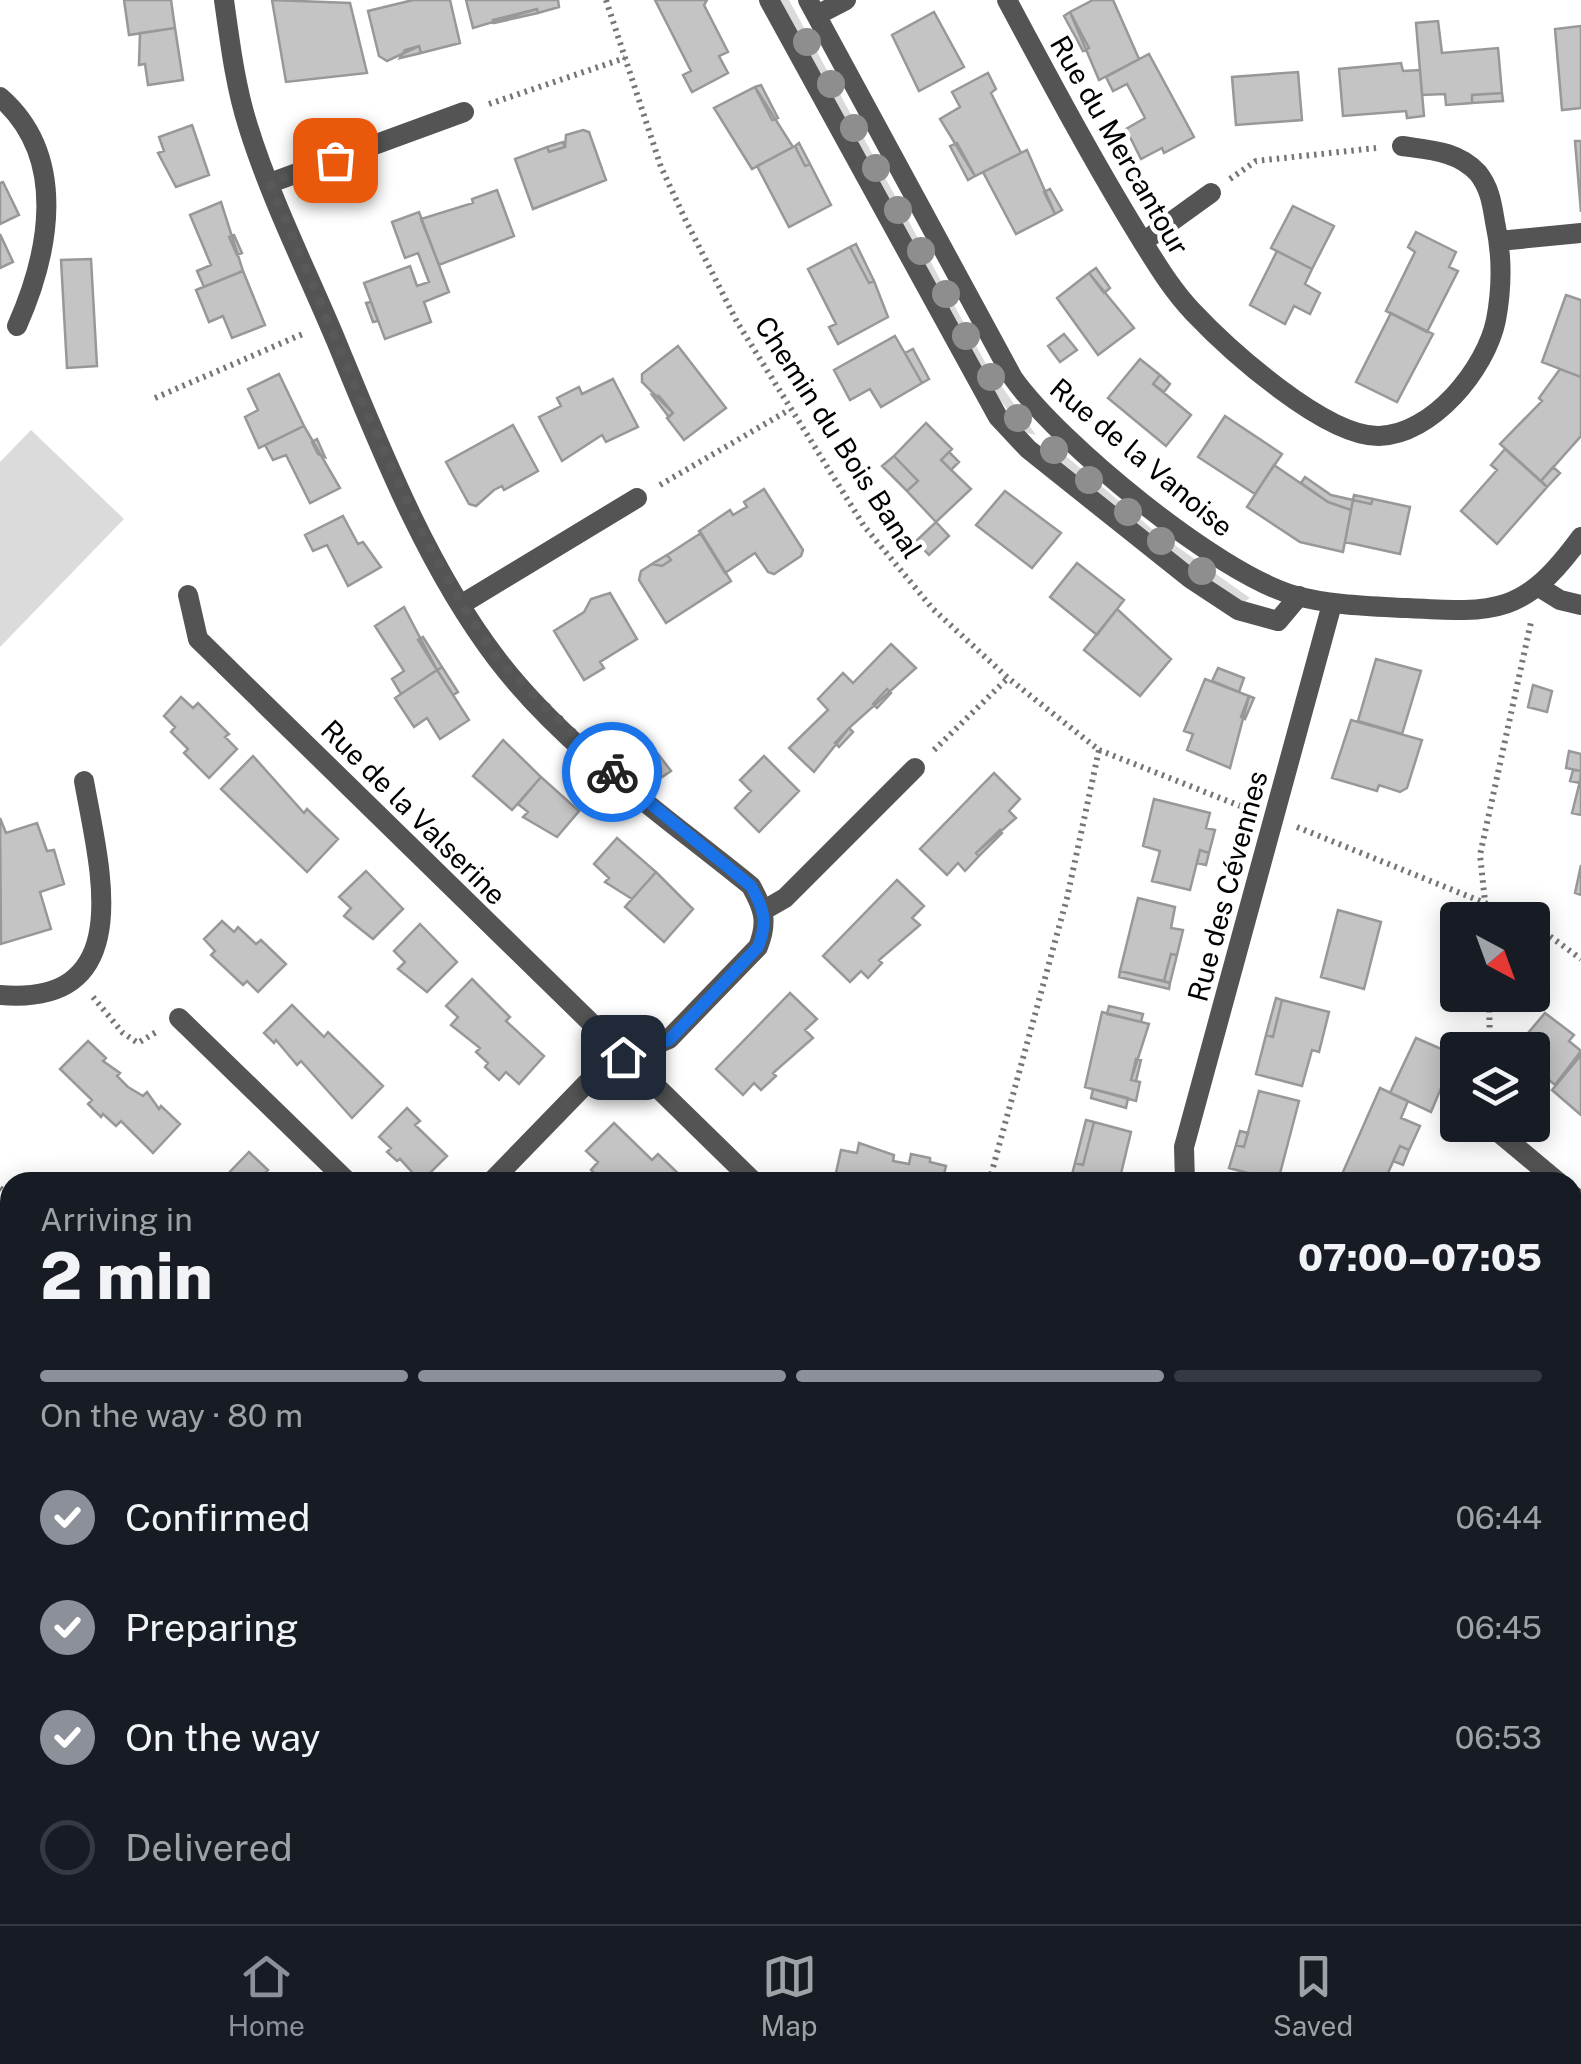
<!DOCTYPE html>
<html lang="en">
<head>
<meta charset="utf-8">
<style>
  body { margin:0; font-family:"Public Sans",sans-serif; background:#20242c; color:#f1f3f6; height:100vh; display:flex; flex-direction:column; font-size:38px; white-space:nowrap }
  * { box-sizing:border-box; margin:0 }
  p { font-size:32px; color:#9ea1a6 }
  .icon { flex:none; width:55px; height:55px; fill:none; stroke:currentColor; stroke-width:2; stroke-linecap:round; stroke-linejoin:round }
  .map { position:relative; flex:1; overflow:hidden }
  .sheet { position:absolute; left:0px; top:1172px; width:1582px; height:752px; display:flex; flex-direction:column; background:#171b24; border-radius:30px 30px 0 0; box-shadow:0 5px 25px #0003 }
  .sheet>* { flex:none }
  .needle { width:65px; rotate:139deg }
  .fabs { position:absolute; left:1440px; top:902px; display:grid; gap:20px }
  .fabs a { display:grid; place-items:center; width:110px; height:110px; border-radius:10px; background:#171b24; box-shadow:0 5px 25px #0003; font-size:50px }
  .pin { position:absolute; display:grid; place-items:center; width:85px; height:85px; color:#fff; margin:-42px; border-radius:20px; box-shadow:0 5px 15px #0006 }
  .courier { position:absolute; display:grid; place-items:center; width:100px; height:100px; margin:-50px; border:8px solid #1a73e8; border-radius:50%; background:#fff; color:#222; box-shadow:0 2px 12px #0007 }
  .head em { font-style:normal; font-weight:800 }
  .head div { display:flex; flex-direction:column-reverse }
  .head { display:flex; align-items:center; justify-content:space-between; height:170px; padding:0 40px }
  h1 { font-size:65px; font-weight:800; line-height:75px }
  .bar { display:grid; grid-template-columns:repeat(4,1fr); gap:15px 10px; align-content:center; height:120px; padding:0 40px }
  .bar i { height:12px; border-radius:8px; background:#363941 }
  .bar .selected { background:#8c9099 }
  .bar p { grid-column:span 4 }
  ol { padding:0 40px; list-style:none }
  li { display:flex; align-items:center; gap:30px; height:110px }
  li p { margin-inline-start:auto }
  li .icon { padding:10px; border-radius:50%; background:#8c9099; color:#fff; stroke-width:4 }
  li:last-child { color:#9ea1a6 }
  li i { width:55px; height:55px; border:5px solid #363941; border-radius:50% }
  .tabs { display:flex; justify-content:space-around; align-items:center; height:140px; border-top:2px solid #363941; background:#171b24; font-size:28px; color:#9ea1a6 }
  .tabs a { display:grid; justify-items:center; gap:5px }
  .tabs .selected { color:#8c9099 }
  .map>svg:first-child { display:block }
  .green { fill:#dbdbdb }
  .building { fill:#c4c4c4; stroke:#989898; stroke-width:2.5 }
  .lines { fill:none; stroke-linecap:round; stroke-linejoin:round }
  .path { stroke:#767676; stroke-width:6; stroke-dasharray:2.5 5; stroke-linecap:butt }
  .lane { stroke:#545454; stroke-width:20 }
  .street { stroke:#545454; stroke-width:20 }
  .secondary { stroke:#212121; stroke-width:20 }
  .tree { fill:#8e8e8e }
  .done { stroke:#595959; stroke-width:10; stroke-dasharray:0 18 }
  .route { stroke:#1a73e8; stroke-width:12 }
  .labels { text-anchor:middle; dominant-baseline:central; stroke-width:9; stroke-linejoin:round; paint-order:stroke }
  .street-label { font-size:28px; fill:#000; stroke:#fff }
</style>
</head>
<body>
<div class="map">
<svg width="1581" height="1924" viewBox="0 0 1581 1924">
  <rect width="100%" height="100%" fill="#fff"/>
  <!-- green -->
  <path class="green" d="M780 0H789L986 364 1036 435 1027 433 994 393Z
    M31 430 124 519 0 647V462Z
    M1054 446 1152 529 1250 598 1244 602 1206 580 1051 456 1050 447Z"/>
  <!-- building -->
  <path class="building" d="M124 0H171L175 28 129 35Z
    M272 0 350 3 367 73 286 82Z
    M413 0H450L460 43 421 53 419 46 387 61 379 56 368 11Z
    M466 0H558L559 7 538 13 537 9 473 28Z
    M655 0H707L704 5 728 52 719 56 728 73 692 92 683 75 691 71Z
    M1093 0H1113L1139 59 1099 80 1070 12Z
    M537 9 538 13 494 23 493 20Z
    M934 12 964 67 919 91 892 35Z
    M1070 12 1089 48 1083 51 1064 16Z
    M1438 21 1442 53 1498 48 1502 93 1472 95V103L1446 105 1445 94 1422 95 1416 23Z
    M1581 26V108L1562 110 1555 29Z
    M175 28 183 80 148 85 145 64 139 65 140 33Z
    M419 46 421 53 400 58 405 50Z
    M1149 54 1194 137 1164 153 1162 148 1141 159 1126 129 1145 118 1127 84 1113 91 1106 77Z
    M1401 63 1403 71 1420 70 1424 116 1407 118 1406 111 1343 116 1339 69Z
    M1298 72 1302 120 1236 125 1232 77Z
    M988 73 996 89 991 93 1021 153 975 176 940 119 960 107 952 92Z
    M761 85 778 118 772 120 755 87Z
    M755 87 793 147 752 169 714 108Z
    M1502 93 1503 101 1472 103V95Z
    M192 125 209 175 176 187 158 153 164 151 159 137Z
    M583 130 589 132 606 180 533 209 515 159 547 147 549 152 565 147 566 135Z
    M1575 141H1581V212Z
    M563 142 565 147 549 152 547 147Z
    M799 143 810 164 805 166 795 146Z
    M957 143 975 176 968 180 950 146Z
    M795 146 805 166 810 164 831 205 789 227 757 166Z
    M1027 150 1055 214 1016 234 983 172Z
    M3 182 19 215 0 224V183Z
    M1050 189 1062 210 1055 214 1044 192Z
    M497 190 514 236 439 265 421 219 473 203 472 199Z
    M221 202 243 271 204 287 197 271 211 265 190 215Z
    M1293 206 1334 226 1312 269 1271 248Z
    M419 212 449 292 424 302 431 322 385 339 364 283 410 266 417 286 429 282 418 253 405 258 392 222Z
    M1416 232 1456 252 1449 267 1458 271 1427 332 1386 311 1415 252 1408 247Z
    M0 234 13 262 0 268Z
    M234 235 242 253 237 255 229 237Z
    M856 244 874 281 869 283 850 247Z
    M850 247 869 283 874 281 888 317 838 344 829 327 836 324 808 269Z
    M1277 251 1312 269 1305 284 1320 293 1310 314 1294 306 1285 324 1250 305Z
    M91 259 97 366 67 368 61 260Z
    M1096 268 1110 288 1104 293 1089 273Z
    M243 271 265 325 232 338 223 316 209 322 196 290Z
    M1089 273 1134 328 1098 355 1057 298Z
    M1566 295 1581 300V377L1542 362Z
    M371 302 378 321 373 322 366 303Z
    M1391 313 1433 334 1397 402 1356 382Z
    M1064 334 1077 350 1060 362 1048 346Z
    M895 336 922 383 881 407 870 389 850 400 834 370Z
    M678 346 726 408 684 440 667 418 673 413 642 382V374Z
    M913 349 929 379 922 383 905 353Z
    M1140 359 1160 375 1153 384 1191 415 1166 446 1108 398Z
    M1560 369 1581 377V436L1541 481 1500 444 1542 401 1539 398Z
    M279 374 304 426 259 448 245 417 258 410 248 389Z
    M1160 375 1170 384 1164 392 1153 384Z
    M613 379 638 427 606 442 602 435 562 461 539 417 561 406 557 398 579 387 582 394Z
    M652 395 659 396 673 413 669 417Z
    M1225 416 1282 454 1255 494 1198 457Z
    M926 423 952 449 941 460 971 489 936 522 907 491 918 481 894 456Z
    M513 425 538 471 504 490 502 486 494 490 476 506 469 504 446 462Z
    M304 426 340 488 310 503 286 455 273 460 265 445Z
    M317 439 325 457 318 454 312 442Z
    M1505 449 1547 487 1497 544 1461 511 1497 470 1491 465Z
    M949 452 959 462 951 470 941 460Z
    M894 456 918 481 907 491 882 466Z
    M1274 465 1328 502 1351 510 1343 552 1300 542 1247 507Z
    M1553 467 1560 473 1547 487 1541 481Z
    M1305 477 1331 495 1353 500 1351 510 1328 502 1301 483Z
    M764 489 803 550 801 556 774 574 768 572 755 553 725 573 699 531 730 510 733 515 743 509 747 507 744 502Z
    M1005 491 1061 533 1032 568 976 525Z
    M1354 495 1373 499 1371 504 1353 500Z
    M1373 499 1410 507 1400 554 1345 542 1353 500 1371 504Z
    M343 516 358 544 363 542 381 567 348 586 327 545 313 551 305 535Z
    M936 522 949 536 929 555 916 541Z
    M701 533 731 581 666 623 639 580 641 571 652 564 662 566 671 560 667 555Z
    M667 555 671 560 662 566 652 564Z
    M1077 563 1124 600 1097 635 1050 597Z
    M610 593 637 639 600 662 604 668 584 680 554 631 584 612 591 599Z
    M404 607 437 670 401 694 392 679 404 671 375 626Z
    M1117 609 1171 659 1140 696 1084 650Z
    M423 637 442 667 437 670 418 640Z
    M891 644 916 668 849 728 814 772 789 748 828 710 818 699 843 673 853 683Z
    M1376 659 1421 671 1402 734 1358 721Z
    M442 667 458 692 453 695 437 670Z
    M1218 668 1244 678 1239 692 1212 681Z
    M437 670 469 720 440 739 427 718 414 727 395 698Z
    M1205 679 1249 696 1230 768 1187 750 1193 734 1184 731Z
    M1533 685 1552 691 1547 712 1528 707Z
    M887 689 891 693 877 708 873 704Z
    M1249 696 1254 698 1245 719 1241 717Z
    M181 697 193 708 198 703 229 734 225 737 237 749 209 778 184 753 188 749 171 732 175 727 164 716Z
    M1351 720 1422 740 1407 788 1400 792 1379 785 1377 791 1332 778Z
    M849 728 853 732 839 747 835 743Z
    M503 740 541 777 512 810 473 776Z
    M1569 751 1581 754V771L1566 768Z
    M658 754 671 771 662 777 650 761Z
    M253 756 304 813 307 809 338 839 307 872 221 789Z
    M764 756 799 791 759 832 735 808 751 791 740 780Z
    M1573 770 1581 771 1580 783 1570 781Z
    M994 773 1020 799 1009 811 1016 818 976 853 979 856 965 871 958 863 947 875 920 849Z
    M541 777 579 811 557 837 523 817 528 812 518 804Z
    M1581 777V815L1572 813Z
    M1154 799 1210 813 1206 828 1215 830 1209 853 1200 850 1190 890 1152 881 1160 851 1143 846Z
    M0 818 6 833 37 823 47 851 54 850 64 884 40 892 51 929 1 944Z
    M1000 830 1002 833 979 856 976 853Z
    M617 838 656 872 632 899 605 882 609 878 594 864Z
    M1200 850 1209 853 1206 865 1197 863Z
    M1581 865V895L1575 893Z
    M366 871 403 909 373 939 344 916 351 908 339 897Z
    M656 872 693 909 664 942 625 907Z
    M897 880 924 906 912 918 920 925 879 960 882 963 868 978 861 971 850 982 823 956Z
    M1138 898 1175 907 1171 928 1183 930 1177 955 1171 954 1164 981 1120 971Z
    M1338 910 1381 922 1364 989 1321 977Z
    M222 921 234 932 238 927 256 944 261 940 286 964 258 992 247 981 243 985 211 955 215 951 204 939Z
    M420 924 457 962 427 992 398 969 405 962 394 951Z
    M1171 954 1177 955 1170 983 1164 981Z
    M1120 971 1170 983 1169 989 1119 977Z
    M472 979 510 1017 506 1021 544 1056 519 1084 506 1072 499 1080 485 1067 488 1063 476 1052 480 1048 451 1025 458 1017 446 1006Z
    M790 993 817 1019 805 1030 813 1038 773 1073 776 1076 761 1090 754 1083 743 1095 716 1069Z
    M1276 998 1282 1000 1273 1037 1266 1035Z
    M1282 1000 1329 1012 1319 1052 1312 1050 1302 1086 1256 1074 1266 1035 1273 1037Z
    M292 1005 324 1037 328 1032 383 1086 352 1118 301 1061 297 1065 276 1040 274 1043 264 1033Z
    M1109 1006 1143 1014 1141 1022 1107 1014Z
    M1102 1012 1149 1024 1131 1080 1140 1082 1136 1101 1085 1087Z
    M1545 1013 1574 1035 1569 1041 1581 1051 1555 1085 1541 1073 1545 1069 1532 1059V1050L1517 1046Z
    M1416 1038 1455 1055 1431 1112 1390 1093Z
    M88 1041 106 1058 103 1061 120 1073 117 1076 128 1087 143 1096 147 1092 159 1109 161 1106 180 1124 153 1153 121 1121 116 1126 103 1114 101 1117 88 1104 92 1100 60 1069Z
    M1581 1055V1115L1552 1090Z
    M1136 1059 1141 1060 1136 1081 1131 1080Z
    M1380 1088 1408 1101 1401 1118 1420 1126 1409 1150 1400 1146 1384 1182H1367L1343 1172Z
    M1093 1089 1128 1098 1126 1108 1091 1098Z
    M1259 1091 1299 1101 1278 1181 1229 1168 1236 1145 1244 1147Z
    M407 1108 420 1121 415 1125 447 1156 421 1182 400 1159 397 1161 387 1152 391 1148 379 1137Z
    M1086 1120 1094 1122 1083 1165 1075 1163Z
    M1094 1122 1131 1132 1119 1182H1070L1075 1163 1083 1165Z
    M614 1123 652 1160 658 1154 687 1182H604L591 1170 598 1162 586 1151Z
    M1240 1131 1248 1133 1244 1147 1236 1145Z
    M859 1143 894 1155 893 1161 909 1164 911 1154 930 1158V1162L946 1166 942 1182H834L841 1150 857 1153Z
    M1400 1146 1409 1150 1403 1165 1393 1161Z
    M249 1152 268 1170 265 1173 281 1182 222 1180Z
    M1581 1388V1409L1572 1402Z
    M1572 1460 1581 1467V1503L1572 1513Z
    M0 1545 10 1553V1633L0 1645Z
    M10 1633V1758L0 1770V1645Z
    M1581 1639V1695L1572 1688V1653Z
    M10 1758V1777L3 1786 0 1770Z
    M246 1915H287L280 1924H258Z
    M309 1915H560L552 1924H320Z
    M1079 1915H1091L1098 1920 1090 1924Z
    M1123 1915H1162V1921L1116 1924Z
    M1299 1915 1304 1919 1299 1924H1281L1271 1916Z
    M1367 1915H1433L1435 1917 1430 1924H1363Z"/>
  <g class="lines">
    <!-- path -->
    <path class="path" d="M606 0 661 167 686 221 737 322 864 526 933 609 1008 678 1099 750 1067 898 989 1182
      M489 104 625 58
      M1230 179 1256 161 1376 148
      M155 398 305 333
      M660 485 789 410
      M934 750 1008 678
      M1099 750 1248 809
      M1297 827 1527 920
      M1487 920 1480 855 1531 622
      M1532 923 1581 959
      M1489 995 1490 1050
      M93 997 123 1033 138 1043 158 1031
      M0 1188 10 1196
      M897 1915 908 1924"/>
    <!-- lane -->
    <path class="lane" d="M769 0 998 417 1028 449 1191 579 1238 610 1278 621 1299 596
      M1143 242 1211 193
      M0 1488 10 1496
      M0 1823 10 1810
      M199 1915 211 1924
      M594 1915 604 1924
      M18 1924 25 1915
      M71 1924 78 1915"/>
    <!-- street -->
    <path class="street" d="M224 0C230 42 235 85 248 126 271 200 307 271 337 343 381 450 427 567 497 659 565 748 665 816 751 886 764 909 768 922 758 947L669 1039 611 1063 587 1083 491 1182
      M808 0 1013 378C1060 444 1216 572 1293 595 1329 605 1367 606 1405 608 1497 613 1524 615 1581 537
      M1007 0C1051 82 1095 165 1144 244 1159 268 1173 291 1193 312 1228 349 1325 437 1379 436 1432 435 1486 369 1496 320 1502 288 1502 253 1495 222 1492 204 1490 188 1478 173 1458 151 1430 150 1402 146
      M817 15 846 0
      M0 97C69 157 49 254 17 326
      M270 183 464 112
      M1499 241 1581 233
      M1539 587 1560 600 1581 605
      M188 595 198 639 754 1182
      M462 604 637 498
      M764 910 785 898 915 768
      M0 995C140 1007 99 866 84 781
      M179 1018 348 1182
      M1497 1131 1558 1182
      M1185 1182 1184 1147 1332 604
      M1572 1195 1581 1202
      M1572 1300 1581 1289
      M1572 1860 1581 1850
      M0 1876 10 1884
      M49 1915 60 1924
      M1241 1915 1251 1924
      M1521 1924 1528 1915"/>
    <!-- secondary -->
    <path class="secondary" d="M0 1269 10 1277
      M795 1915 807 1924"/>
  </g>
  <!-- trees -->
  <g class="tree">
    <circle cx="807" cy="42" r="14"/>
    <circle cx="831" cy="84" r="14"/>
    <circle cx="854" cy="128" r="14"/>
    <circle cx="876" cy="168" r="14"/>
    <circle cx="898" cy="210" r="14"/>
    <circle cx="921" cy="251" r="14"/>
    <circle cx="946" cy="294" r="14"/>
    <circle cx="966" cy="336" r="14"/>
    <circle cx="991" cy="377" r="14"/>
    <circle cx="1018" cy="418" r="14"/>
    <circle cx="1054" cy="450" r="14"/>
    <circle cx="1089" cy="480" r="14"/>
    <circle cx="1128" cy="512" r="14"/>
    <circle cx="1161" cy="541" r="14"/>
    <circle cx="1202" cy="571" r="14"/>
  </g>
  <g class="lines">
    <!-- done -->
    <path class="done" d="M335 160 270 183 360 398 420 529 462 604 498 660 612 772"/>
    <!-- route -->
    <path class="route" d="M612 772 751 886C764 909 768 922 758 947L669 1040 623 1057"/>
  </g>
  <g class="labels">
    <!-- street labels -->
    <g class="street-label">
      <text transform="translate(1120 145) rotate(60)">Rue du Mercantour</text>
      <text transform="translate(839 437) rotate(57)">Chemin du Bois Banal</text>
      <text transform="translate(1142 457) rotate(40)">Rue de la Vanoise</text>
      <text transform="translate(414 812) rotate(45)">Rue de la Valserine</text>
      <text transform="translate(1227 886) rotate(-75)">Rue des Cévennes</text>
    </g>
  </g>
</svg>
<div class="fabs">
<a><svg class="needle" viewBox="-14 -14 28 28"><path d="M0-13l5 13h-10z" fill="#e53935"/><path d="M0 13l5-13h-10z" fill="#9ea1a6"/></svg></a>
<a><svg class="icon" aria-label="layers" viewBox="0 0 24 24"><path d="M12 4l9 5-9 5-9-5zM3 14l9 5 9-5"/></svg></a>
</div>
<div class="pin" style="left:335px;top:160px;background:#ea580c"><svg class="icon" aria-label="bag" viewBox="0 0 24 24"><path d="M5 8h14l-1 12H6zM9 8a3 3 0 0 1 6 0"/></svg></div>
<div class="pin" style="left:623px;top:1057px;background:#1f2937"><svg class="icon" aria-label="home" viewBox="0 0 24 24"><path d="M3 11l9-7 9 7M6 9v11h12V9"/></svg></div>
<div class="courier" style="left:612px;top:772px"><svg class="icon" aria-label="bike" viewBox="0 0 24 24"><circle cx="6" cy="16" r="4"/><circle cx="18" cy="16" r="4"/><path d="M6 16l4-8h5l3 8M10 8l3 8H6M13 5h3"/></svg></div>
<section class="sheet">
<div class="head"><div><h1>2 min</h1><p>Arriving in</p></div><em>07:00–07:05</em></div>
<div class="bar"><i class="selected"></i><i class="selected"></i><i class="selected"></i><i></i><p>On the way · 80 m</p></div>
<ol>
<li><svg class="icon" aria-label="check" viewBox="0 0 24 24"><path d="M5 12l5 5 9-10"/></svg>Confirmed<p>06:44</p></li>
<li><svg class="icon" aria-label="check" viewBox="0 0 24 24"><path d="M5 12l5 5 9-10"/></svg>Preparing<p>06:45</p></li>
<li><svg class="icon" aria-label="check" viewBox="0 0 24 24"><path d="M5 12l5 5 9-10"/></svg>On the way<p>06:53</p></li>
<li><i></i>Delivered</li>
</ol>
</section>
</div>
<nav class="tabs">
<a class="selected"><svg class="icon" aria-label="home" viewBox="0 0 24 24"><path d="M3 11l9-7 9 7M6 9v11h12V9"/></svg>Home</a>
<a><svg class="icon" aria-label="map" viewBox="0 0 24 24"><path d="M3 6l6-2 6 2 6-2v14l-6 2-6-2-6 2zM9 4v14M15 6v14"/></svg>Map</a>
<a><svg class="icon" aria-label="saved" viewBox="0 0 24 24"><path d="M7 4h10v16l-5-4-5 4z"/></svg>Saved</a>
</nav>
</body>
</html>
